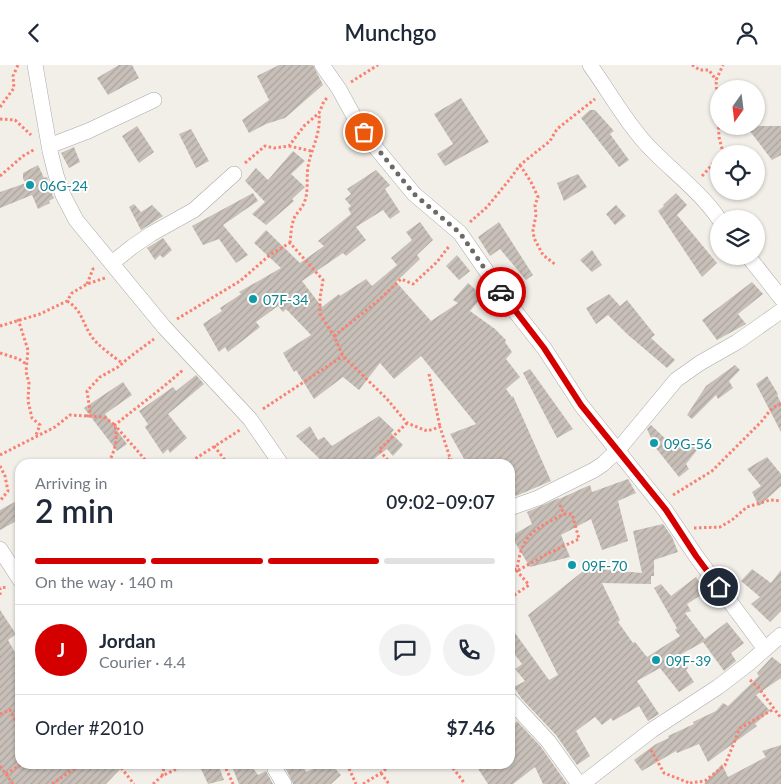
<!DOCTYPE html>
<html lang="en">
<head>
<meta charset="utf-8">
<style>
  body { margin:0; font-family:Lato,sans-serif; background:#f2f2f3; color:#1f2937; height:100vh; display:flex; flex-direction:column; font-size:19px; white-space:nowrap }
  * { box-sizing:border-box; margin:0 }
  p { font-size:16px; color:#747a83 }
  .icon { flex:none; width:28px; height:28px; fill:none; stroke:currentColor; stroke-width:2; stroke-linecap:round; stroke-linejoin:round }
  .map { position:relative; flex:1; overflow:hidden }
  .sheet { position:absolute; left:15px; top:394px; width:500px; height:310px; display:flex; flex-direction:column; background:#fff; border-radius:15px; box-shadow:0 1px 4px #0004 }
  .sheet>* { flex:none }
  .needle { width:32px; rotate:194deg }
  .controls { position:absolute; left:710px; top:15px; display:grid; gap:10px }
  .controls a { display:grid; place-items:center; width:55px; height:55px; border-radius:50%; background:#fff; box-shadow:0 1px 4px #0004; font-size:25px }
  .pin { position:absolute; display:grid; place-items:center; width:42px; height:42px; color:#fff; margin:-21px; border:2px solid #fff; border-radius:50%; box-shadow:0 1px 5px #0007 }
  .courier { position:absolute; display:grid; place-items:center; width:50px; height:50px; margin:-25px; border:4px solid #d40000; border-radius:50%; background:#fff; color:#222; box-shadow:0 1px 6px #0007 }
  .headline em { font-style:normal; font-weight:600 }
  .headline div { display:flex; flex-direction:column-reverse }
  .headline { display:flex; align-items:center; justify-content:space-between; height:85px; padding:0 20px }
  h1 { font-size:32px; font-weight:600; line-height:38px }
  .bar { display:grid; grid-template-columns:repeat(4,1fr); gap:8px 5px; align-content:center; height:60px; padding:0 20px }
  .bar i { height:6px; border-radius:4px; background:#e0e1e3 }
  .bar .on { background:#d40000 }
  .bar p { grid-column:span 4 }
  .line { display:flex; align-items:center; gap:12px; padding:0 20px; border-top:1px solid #e0e1e3 }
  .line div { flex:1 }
  .round { display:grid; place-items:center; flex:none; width:52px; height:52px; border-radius:26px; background:#f2f2f3 }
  header { display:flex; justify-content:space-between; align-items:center; height:65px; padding:0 20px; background:#fff; font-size:22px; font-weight:600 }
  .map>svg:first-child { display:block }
  .building { fill:url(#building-hatch) }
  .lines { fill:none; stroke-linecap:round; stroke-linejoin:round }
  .street-casing { stroke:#a9a9a9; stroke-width:16 }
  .path { stroke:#fa8072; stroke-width:3; stroke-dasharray:2.5 2.5; stroke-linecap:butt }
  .street { stroke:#fff; stroke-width:15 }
  .done { stroke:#6b6a68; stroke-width:5; stroke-dasharray:0 9 }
  .route { stroke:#d40000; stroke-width:6 }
  .culture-dot { fill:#0f9aa8; stroke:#fff; stroke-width:2 }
  .labels { text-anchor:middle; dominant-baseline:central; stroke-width:4; stroke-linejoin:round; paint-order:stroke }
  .culture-label { font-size:14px; fill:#0d838f; stroke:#fff; text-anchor:start }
</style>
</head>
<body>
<header><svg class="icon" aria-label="back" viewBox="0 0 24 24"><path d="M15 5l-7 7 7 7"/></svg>Munchgo<svg class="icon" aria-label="person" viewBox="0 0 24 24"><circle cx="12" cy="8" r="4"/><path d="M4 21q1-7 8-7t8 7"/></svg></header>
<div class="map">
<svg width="781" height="719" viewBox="0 0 781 719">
  <defs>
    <pattern id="building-hatch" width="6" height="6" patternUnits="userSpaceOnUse" patternTransform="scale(1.25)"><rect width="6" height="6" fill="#c7bfb8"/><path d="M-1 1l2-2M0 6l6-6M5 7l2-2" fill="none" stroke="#aba49e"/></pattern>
  </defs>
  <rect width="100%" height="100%" fill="#f2efe9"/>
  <!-- building -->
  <path class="building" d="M119 0H132L139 13 108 30 97 13Z
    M279 0H313L323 20 285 53 266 59 249 68 242 55 269 35 257 11Z
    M461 33 489 77 445 101 437 89 453 79 434 49Z
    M590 45H595L614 66 610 69 629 95 619 102 581 53Z
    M137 61 154 87 139 98 122 71Z
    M746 61H781V90L772 95Z
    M191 64 209 96 196 103 179 69Z
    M74 82 80 97 69 103 61 88Z
    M293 86 305 96 291 109 305 122 292 134 294 136 266 160 252 149 265 137 245 116 256 103 268 115Z
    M38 100 44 113 47 112 50 123H49L54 133 49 136 50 138 38 144 32 130 0 143V127L26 118 23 114V108Z
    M376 105 390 120 385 124 400 147 390 154 383 145 356 162 366 175 346 191 343 188 302 216 322 242 339 229 340 231 366 214 372 221 397 200 391 193 412 175 406 167 420 157 433 175 417 190 420 194 396 217 431 256 458 238 453 235 468 218 476 225 484 219 488 225 470 246 495 264 506 275 505 277 512 287 506 294 520 312 506 324 512 332 513 331 551 416 516 431 510 421V399H467L450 369 476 359 421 291 394 314 380 298 359 325 343 312 314 334 296 305 294 307 283 288 311 270 286 244 283 247 278 241 256 257 260 262 228 287 225 282 219 287 203 259 222 246 220 243 241 229 239 227 281 203 254 178 266 165 300 198 324 181 318 176 351 149 348 143 351 141 345 134 351 129 347 124Z
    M578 109 587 122 564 136 557 118Z
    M253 128 258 136 223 160 248 190 236 198 219 174 203 180 192 161Z
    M676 128 687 140 677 150 717 198 702 212 658 146 664 141 663 140Z
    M134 139 141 147 152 140 163 151 141 165 129 142Z
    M616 140 626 151 615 160 606 149Z
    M499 157 533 210 526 215 500 184 490 191 478 172Z
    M163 173 172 185 163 193 160 190 155 195 147 183Z
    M592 185 602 200 592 207 580 195Z
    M457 190 470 206 459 215 446 201Z
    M752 217 763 229 738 249 746 259 717 275 702 255Z
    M609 229 620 241 627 235 655 270 651 273 675 295 667 303 627 269 608 250 596 259 586 243Z
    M735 300 740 305 729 316 733 323 718 334 716 330 692 354 687 350 706 321Z
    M530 304 573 364 557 373 523 308Z
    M196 310 204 319 168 349 187 373 170 388 168 384 163 389 145 362 148 359 139 346 173 322 176 326Z
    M767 311 778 329 777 330 781 338V367L756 319Z
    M123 317 132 330 105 349 127 379 117 386 84 343Z
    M379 351 394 365 391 368 403 380 393 391 387 384 367 399H325L296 371 310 361 318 375 324 372 332 381Z
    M651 360 676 384 686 374 698 384 686 399 689 404 679 412 655 382 647 364Z
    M767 392 781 409V421L759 441 752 427 761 421 747 404Z
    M628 414 636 428 618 436 628 476 602 485 591 454 561 470 570 492 530 502 511 471 532 459 527 447 559 433V434L590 420 592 427Z
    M20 434V454L0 465V445Z
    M663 459 672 472 678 487 654 495V511H651V519L602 518 620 555 618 557 633 578 635 577 647 592 680 571 675 565 677 563 654 523 661 519 671 531 696 512 706 527 687 539 691 546 685 548 705 574 727 557 744 578 731 588 736 596 724 606 703 577 680 590 688 603 686 605 694 617 679 627 660 603 637 616 659 649 648 656 639 641 613 656 611 653 602 660 595 652 576 666 590 691 577 700 556 670 521 633 514 622 525 616 515 604 522 599 510 583V561L549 615 558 610 528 550 587 503 642 508 633 466Z
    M752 504 771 518 781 505V546L770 557 751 539 760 532 741 516Z
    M0 545 16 569 8 575 20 596V699H125L106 719H0Z
    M772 592 781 599V613L756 630 770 646 755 659 757 661 708 697 699 679 677 688 676 686 642 706 634 695 656 679 669 673 668 671 694 659 693 657 716 646 723 638 728 641 759 611 757 608Z
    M517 656 541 682 567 719H543L535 702 513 719H488L475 699H510V664Z
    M781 680V719H704L722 699 728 712 766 692 762 686Z
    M218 699 224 715 208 719 201 704Z
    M231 699H250L258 710 266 706 273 719H239Z
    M296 699H302L306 707 326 699H331L341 710 331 719H293L286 704Z"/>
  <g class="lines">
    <!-- street casing -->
    <g class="street-casing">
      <path id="street" d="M35 0 50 86 56 110 63 130 76 155 164 262 250 354 281 399
        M322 0 339 24 357 57 371 77 414 129 460 168 507 236 544 283 581 340 665 445 696 491 765 584
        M590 0C610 28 630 64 654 87 676 109 701 128 719 154
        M49 81 88 66 154 35
        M748 191 781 233
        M112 198 132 182 151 169 194 145 234 109
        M510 443 538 433 594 405 603 399 618 385 676 315 700 298 737 277 781 246
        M0 484 20 515
        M510 635 548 676 579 719
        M275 704 284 719
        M582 719 652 665 718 622 748 599 781 570"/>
    </g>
    <!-- path -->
    <path class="path" d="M692 0 700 5H709L716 15
      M351 17 378 0
      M0 42 14 23 13 11 18 0
      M0 54 15 55 31 70
      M289 81 311 86
      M721 89 722 84 719 72 716 15 723 0
      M245 98 265 81 274 83 289 81 304 61 319 48 324 36 327 33
      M520 100 531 117 538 132 535 140 536 150 533 165 534 173 543 190 556 200
      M0 111 23 91 35 84
      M702 111 719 92
      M470 157 487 142 510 114 520 100 550 76 557 64 595 34
      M290 178C291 169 291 160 295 151 298 147 302 143 304 138 309 127 306 114 308 102 311 83 321 70 319 49
      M87 219 93 204 91 201
      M67 236C83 246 82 258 92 272 97 280 114 292 122 298
      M18 254 28 285 26 307 29 318 28 336 32 353 40 360 36 370
      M177 254 240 216 271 189 290 178 323 215 320 233V249L334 271 343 291 387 334 407 358 427 366 440 362 450 393 454 399
      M0 261 40 249 67 236 72 228 87 219 105 213
      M334 271 379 235 401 214 413 219 437 197 450 180
      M0 288 19 294 26 299
      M429 309 440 362
      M263 344 343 291
      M87 352 90 346 87 326 100 312 118 302 131 291 154 274
      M214 381 228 399
      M0 390 55 362 70 350 104 352 115 360C118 376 115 385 108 399
      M148 399C138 385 126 374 115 360 138 341 162 324 184 304
      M187 399 240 365
      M391 399 379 385 407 358
      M445 399 450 393
      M0 401 5 411 8 426 0 436
      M673 430 712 406 761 357 772 343 781 339
      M694 463 720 462 732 455 747 442 770 435 781 436
      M510 503 512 502 517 506 547 489 579 474 572 449H564L559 438
      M0 530V523L8 522
      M510 533 529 520 517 506C521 470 533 465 564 449
      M750 615 758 622 781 653
      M0 649 10 645 20 665
      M651 685 664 708 692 719
      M118 699 134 719
      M224 699 233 719
      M347 699 356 719
      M450 699 465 719
      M0 701 13 719
      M381 708 389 719
      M6 709 22 699
      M162 711 165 699
      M690 718 705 716 725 700 740 663 774 644
      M52 719 81 699
      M153 719 162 711 187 699
      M363 719 381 708 392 699"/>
    <!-- street -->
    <use href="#street" class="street"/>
  </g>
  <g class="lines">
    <!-- done -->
    <path class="done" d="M364 67 414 129 460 168 501 227"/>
    <!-- route -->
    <path class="route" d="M501 227 544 283 581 340 666 445 696 491 719 522"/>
  </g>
  <!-- markers -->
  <g class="culture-dot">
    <circle cx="30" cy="120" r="5"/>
    <circle cx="253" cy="234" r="5"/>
    <circle cx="654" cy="378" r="5"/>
    <circle cx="572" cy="500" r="5"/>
    <circle cx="656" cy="595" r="5"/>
  </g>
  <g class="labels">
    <!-- culture labels -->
    <g class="culture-label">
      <text x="40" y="120">06G-24</text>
      <text x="263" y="234">07F-34</text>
      <text x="664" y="378">09G-56</text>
      <text x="582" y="500">09F-70</text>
      <text x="666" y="595">09F-39</text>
    </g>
  </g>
</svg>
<div class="controls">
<a><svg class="needle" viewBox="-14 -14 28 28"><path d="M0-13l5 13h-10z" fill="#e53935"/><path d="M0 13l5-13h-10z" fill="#747a83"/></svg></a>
<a><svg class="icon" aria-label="locate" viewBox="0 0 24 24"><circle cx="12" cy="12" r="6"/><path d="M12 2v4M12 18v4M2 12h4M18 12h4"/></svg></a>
<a><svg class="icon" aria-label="layers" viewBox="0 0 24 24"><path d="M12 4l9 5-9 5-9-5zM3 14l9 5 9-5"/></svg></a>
</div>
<div class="pin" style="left:364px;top:67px;background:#ea580c"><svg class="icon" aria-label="bag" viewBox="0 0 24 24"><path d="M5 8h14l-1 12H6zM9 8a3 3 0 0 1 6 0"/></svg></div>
<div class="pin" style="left:719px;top:522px;background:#1f2937"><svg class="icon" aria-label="home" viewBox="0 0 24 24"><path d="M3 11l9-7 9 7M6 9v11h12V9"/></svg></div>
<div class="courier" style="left:501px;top:227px"><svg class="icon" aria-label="car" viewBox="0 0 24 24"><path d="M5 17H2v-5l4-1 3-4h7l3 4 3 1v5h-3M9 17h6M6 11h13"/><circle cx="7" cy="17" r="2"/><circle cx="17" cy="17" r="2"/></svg></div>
<section class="sheet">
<div class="headline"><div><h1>2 min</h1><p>Arriving in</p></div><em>09:02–09:07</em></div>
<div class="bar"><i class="on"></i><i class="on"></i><i class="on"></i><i></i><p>On the way · 140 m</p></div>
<div class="line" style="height:90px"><b class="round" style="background:#d40000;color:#fff">J</b><div><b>Jordan</b><p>Courier · 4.4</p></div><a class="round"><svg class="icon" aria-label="chat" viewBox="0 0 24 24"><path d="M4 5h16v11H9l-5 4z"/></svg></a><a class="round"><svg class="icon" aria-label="phone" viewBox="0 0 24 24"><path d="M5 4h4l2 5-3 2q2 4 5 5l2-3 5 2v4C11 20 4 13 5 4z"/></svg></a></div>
<div class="line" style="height:65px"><div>Order #2010</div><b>$7.46</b></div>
</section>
</div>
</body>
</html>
